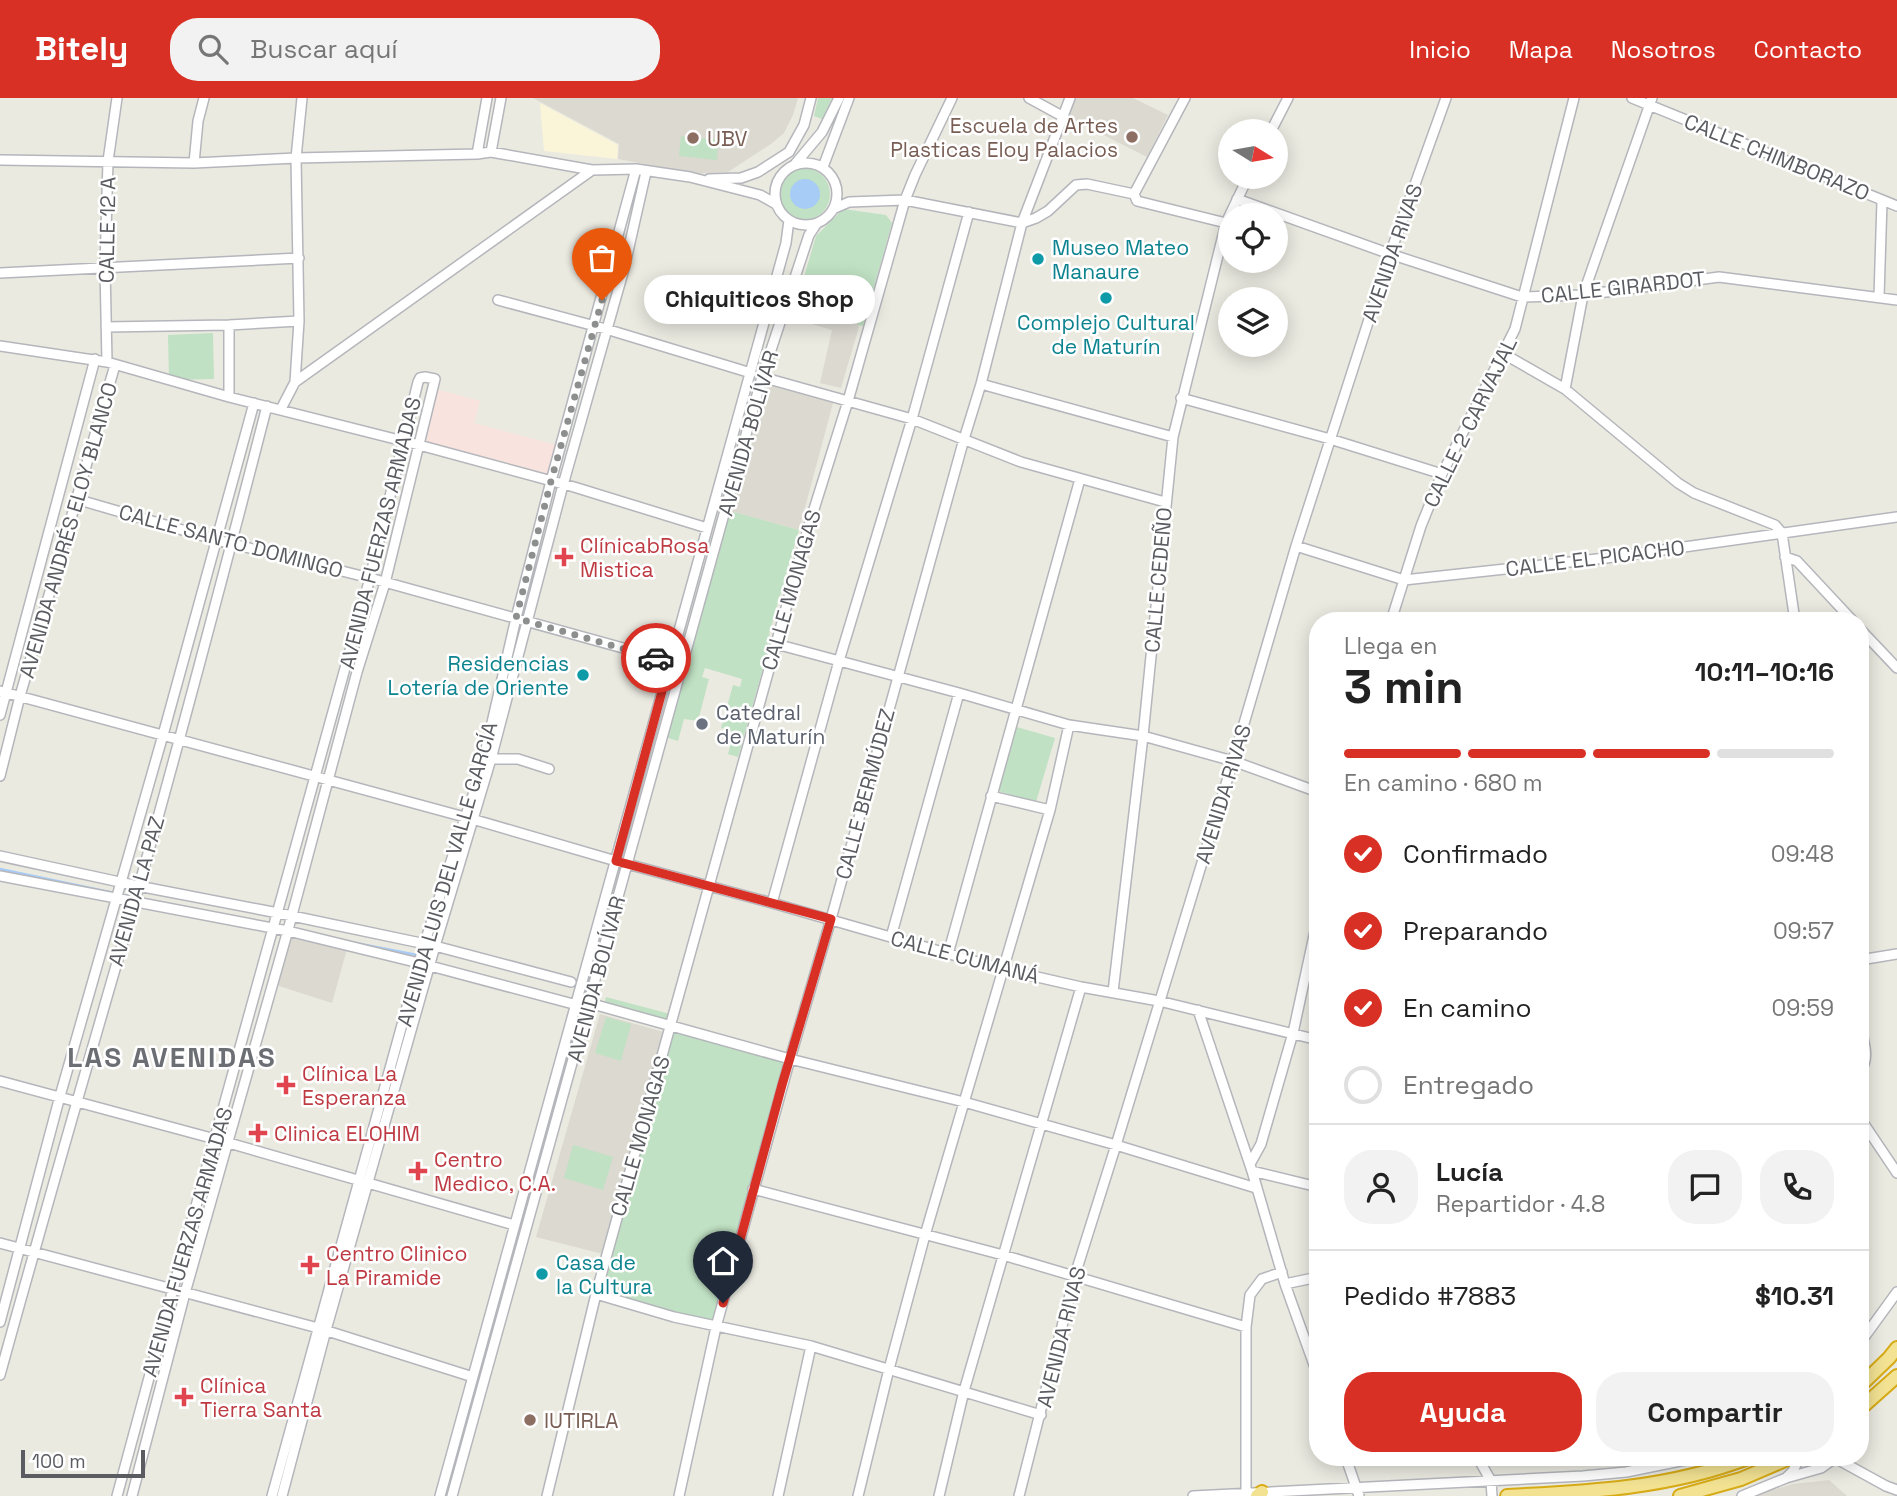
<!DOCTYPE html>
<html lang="es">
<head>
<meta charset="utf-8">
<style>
  body { margin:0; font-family:"Space Grotesk",sans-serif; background:#f2f2f2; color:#222; height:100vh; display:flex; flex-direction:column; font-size:26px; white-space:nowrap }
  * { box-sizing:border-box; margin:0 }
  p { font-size:23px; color:#767676 }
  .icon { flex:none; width:38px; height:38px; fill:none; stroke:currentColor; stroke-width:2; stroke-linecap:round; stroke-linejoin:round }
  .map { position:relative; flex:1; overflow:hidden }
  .panel { position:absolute; left:1309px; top:514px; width:560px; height:854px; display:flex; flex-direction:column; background:#fff; border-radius:28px; box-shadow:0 4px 18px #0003 }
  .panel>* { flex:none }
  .needle { width:46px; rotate:101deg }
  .fabs { position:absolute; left:1218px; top:21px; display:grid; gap:14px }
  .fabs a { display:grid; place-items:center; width:70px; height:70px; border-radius:50%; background:#fff; box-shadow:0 4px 18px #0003; font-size:35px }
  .scale { position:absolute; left:21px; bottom:18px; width:124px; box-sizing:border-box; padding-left:7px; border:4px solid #5a5c61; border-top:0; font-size:19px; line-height:24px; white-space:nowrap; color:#5a5c61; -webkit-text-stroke:5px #fff; paint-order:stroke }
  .pin { position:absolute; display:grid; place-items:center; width:60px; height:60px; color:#fff; margin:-72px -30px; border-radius:50% 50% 50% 0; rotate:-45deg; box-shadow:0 0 7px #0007 }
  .pin .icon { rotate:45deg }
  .courier { position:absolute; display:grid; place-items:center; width:70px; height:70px; margin:-35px; border:5px solid #d93025; border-radius:50%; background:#fff; color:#222; box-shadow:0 2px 9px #0007 }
  .bubble { position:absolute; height:49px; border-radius:24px; background:#fff; box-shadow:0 4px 18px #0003; font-size:23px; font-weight:700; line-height:49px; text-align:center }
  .headline em { font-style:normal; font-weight:700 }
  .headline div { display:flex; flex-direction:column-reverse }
  .headline { display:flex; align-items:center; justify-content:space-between; height:119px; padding:0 35px }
  h1 { font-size:46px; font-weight:700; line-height:52px }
  .bar { display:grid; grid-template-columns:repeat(4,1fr); gap:10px 7px; align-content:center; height:84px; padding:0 35px }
  .bar i { height:9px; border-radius:5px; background:#e0e0e0 }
  .bar .current { background:#d93025 }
  .bar p { grid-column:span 4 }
  .line { display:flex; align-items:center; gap:18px; padding:0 35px; border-top:2px solid #e0e0e0 }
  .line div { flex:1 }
  .round { display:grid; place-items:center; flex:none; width:74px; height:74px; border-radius:28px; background:#f2f2f2 }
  ol { padding:0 35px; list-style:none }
  li { display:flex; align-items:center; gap:21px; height:77px }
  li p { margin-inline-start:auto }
  li .icon { padding:7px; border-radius:50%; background:#d93025; color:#fff; stroke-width:4 }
  li:last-child { color:#767676 }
  li i { width:38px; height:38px; border:4px solid #e0e0e0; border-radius:50% }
  .action { display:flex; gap:14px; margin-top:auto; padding:14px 35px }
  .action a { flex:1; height:80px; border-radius:28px; background:#d93025; color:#fff; font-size:28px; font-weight:700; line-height:80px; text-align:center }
  .action a+a { background:#f2f2f2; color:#222 }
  header { display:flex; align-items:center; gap:42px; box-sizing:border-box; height:98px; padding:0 35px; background:#d93025; color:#fff }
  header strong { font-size:33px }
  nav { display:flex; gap:38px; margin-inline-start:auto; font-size:24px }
  .search { width:490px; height:63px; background:#f2f2f2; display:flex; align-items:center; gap:18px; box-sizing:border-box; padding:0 24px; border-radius:28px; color:#767676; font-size:26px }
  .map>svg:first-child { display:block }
  .commercial { fill:#faf5d8 }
  .education { fill:#dbd9d0 }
  .medical { fill:#f8e3de }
  .green { fill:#c0e1c3 }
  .water { fill:#a7ccf6 }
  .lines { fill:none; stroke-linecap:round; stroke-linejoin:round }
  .stream { stroke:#a7ccf6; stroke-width:2.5 }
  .minor-casing { stroke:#b4b6bb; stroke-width:12 }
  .highway-casing { stroke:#d7ab16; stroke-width:16 }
  .minor { stroke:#fff; stroke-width:9 }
  .highway { stroke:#f2e292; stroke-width:12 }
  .done { stroke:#8d8e8e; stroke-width:7; stroke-dasharray:0 12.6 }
  .route { stroke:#d93025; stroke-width:9 }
  .education-dot { fill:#8d6e63; stroke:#fff; stroke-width:2.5 }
  .culture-dot { fill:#0f9aa8; stroke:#fff; stroke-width:2.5 }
  .health-dot { fill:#e0444e; stroke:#fff; stroke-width:2.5 }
  .worship-dot { fill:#6b7280; stroke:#fff; stroke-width:2.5 }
  .labels { text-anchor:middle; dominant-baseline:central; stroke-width:5; stroke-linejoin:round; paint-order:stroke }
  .education-label { font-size:21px; fill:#785e54; stroke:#fff; text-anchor:start }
  .street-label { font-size:21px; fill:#5a5c61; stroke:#fff }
  .culture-label { font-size:21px; fill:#0d838f; stroke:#fff; text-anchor:start }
  .health-label { font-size:21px; fill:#be3a42; stroke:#fff; text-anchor:start }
  .worship-label { font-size:21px; fill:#5b616d; stroke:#fff; text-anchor:start }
  .district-label { font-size:28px; font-weight:bold; letter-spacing:2px; fill:#6b6e73; stroke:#fff }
</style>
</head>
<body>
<header>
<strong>Bitely</strong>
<div class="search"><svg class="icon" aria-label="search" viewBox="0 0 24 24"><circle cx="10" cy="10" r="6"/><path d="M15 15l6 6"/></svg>Buscar aquí</div>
<nav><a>Inicio</a><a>Mapa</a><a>Nosotros</a><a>Contacto</a></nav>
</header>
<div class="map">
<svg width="1897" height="1398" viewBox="0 0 1897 1398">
  <rect width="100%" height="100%" fill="#ebeae1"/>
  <!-- commercial -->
  <path class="commercial" d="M540 5 618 47 617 61 544 53Z"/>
  <!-- education -->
  <path class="education" d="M533 0H798L793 17 784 35 771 46 728 74 695 76 618 61 619 46Z
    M1076 0H1133L1168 17 1147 59 1066 18Z
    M801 190 830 195 853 208 859 229 841 290 820 285 832 232 794 221Z
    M767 286 832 303 833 305 799 432 730 413Z
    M289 840 347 851 332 905 276 887Z
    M600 916 667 935 603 1156 536 1139Z
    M1829 1382 1847 1398H1750L1793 1386Z"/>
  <!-- medical -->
  <path class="medical" d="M436 291 480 303 474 325 556 347 546 386 419 352Z"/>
  <!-- green -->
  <path class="green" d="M818 0H832L822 21 814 18Z
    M681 38 718 42 717 62 679 58Z
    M778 96a26 26 0 1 1 52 0a26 26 0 1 1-52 0Z
    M843 111 886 117 892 125 863 228 858 227 853 208 830 195 801 189 816 138Z
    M213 235 214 281 169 282 168 237Z
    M730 413 799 432 769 536 771 542 738 659 728 656 734 634 721 630 733 587 740 589 742 581 705 570 702 579 709 581 698 623 684 621 678 643 665 639Z
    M1013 628 1055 640 1036 704 995 692Z
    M606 899 674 917 672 926 790 961 716 1229 596 1196 671 927 604 909Z
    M606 919 631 926 621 963 595 955Z
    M573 1047 613 1059 603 1092 564 1080Z"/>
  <!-- water -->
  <path class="water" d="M790 96a15 15 0 1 1 30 0a15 15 0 1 1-30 0Z"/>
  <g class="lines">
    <!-- stream -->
    <path class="stream" d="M0 771 133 799
      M345 843 417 857"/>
    <!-- minor casing -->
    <g class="minor-casing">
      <path id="minor" d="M1029 0 1062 18
        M1632 0 1897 108
        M1271 33 1288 0
        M491 54 501 0
        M477 56 487 0
        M0 62 194 65 296 60 477 56 491 54 592 72 636 71 690 79 760 97 776 106
        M775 96a31 31 0 1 1 62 0a31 31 0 1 1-62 0Z
        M194 65 198 23 204 0
        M796 65 822 34 839 0
        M823 69 849 0
        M709 81 741 80 758 74 789 54 804 27 811 0
        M1134 96 1185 0
        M1134 96 1137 103 1226 125
        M1237 101 1390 156 1522 199 1583 197 1719 179 1897 202
        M833 111 849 104 905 102 1022 125 1036 120 1048 113 1076 87 1087 86 1134 96
        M0 175 299 160
        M1879 199 1882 103
        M498 202 606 231 751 275
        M229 227V299
        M106 229 229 227 299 223
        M0 248 107 264 229 299 419 347 574 389 707 430
        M1504 256 1565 291 1678 385 1694 395 1775 427 1782 435 1795 523
        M107 264 105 169 108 63 117 0
        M762 279 912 321 1021 364 1165 404
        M295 284 592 72
        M981 286 1173 339
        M1565 291 1583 197 1652 0
        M1181 300 1330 341 1442 376
        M281 311 295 284 299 223 296 60 302 0
        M76 401 217 442 370 480 670 563
        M1296 448 1404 482 1606 460 1897 419
        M1785 459 1797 463 1853 523
        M1391 523 1421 428 1442 376 1515 231 1574 0
        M1860 531 1897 570
        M776 546 959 595 1069 627 1143 638 1233 663 1318 694
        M0 593 472 721 616 763 772 805 1002 871 1081 889 1159 903 1318 942
        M0 617 95 261
        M491 661H518L549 671
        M0 678 20 598 115 267
        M991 698 1050 712
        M0 758 138 788 278 815 435 848 571 884
        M0 778 288 833 419 865 577 907
        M772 805 839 563 912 321 969 114
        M891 839 959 595
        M948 856 1080 381
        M1860 862 1897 856
        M1113 894 1143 638 1173 339 1226 125 1248 79
        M589 905 790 961 964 1004 1116 1047 1256 1090
        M1198 912 1252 1073 1285 1186 1318 1278
        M1860 927C1863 941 1871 962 1860 972
        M0 983 215 1041 514 1127
        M1860 1020 1897 1075
        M1250 1066 1261 1046 1293 935 1318 819
        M1252 1073 1318 1089
        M753 1091 1003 1157 1246 1229
        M0 1145 318 1230 473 1279
        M1285 1186 1318 1179
        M596 1196 674 1219 811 1248 1041 1317
        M0 1224 60 998 163 637 254 305
        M1860 1245 1897 1194
        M0 1277C43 1120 88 965 133 809 180 643 224 475 267 308
        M1346 1360 1359 1398
        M1478 1360 1491 1383 1492 1398
        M1786 1380 1821 1370 1835 1360 1886 1388 1897 1392
        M1246 1395V1229L1250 1197 1262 1181 1282 1174
        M117 1398 173 1191 370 480 418 284 420 280 425 279 435 281 385 485 357 574 288 832 185 1195 132 1398
        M272 1398 424 847 465 720 480 677 516 520 551 383 636 71
        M282 1398 326 1232 435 848 491 661 563 387 624 171 646 74
        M440 1398 786 145 789 122
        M452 1398 762 279 809 137 817 125
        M547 1398 596 1196 809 427 848 303 905 102 915 77 952 0
        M679 1398 716 1229 790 961 831 821 964 341 981 286 1022 125 1070 0
        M778 1398 811 1248
        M858 1398 889 1271 925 1137 1050 712 1069 627
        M939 1398 964 1293 1081 889
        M1019 1398 1075 1177 1116 1047 1233 663 1296 448 1390 156 1446 0
        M1193 1398 1583 1378 1626 1374 1695 1360
        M1742 1398 1786 1380 1793 1373 1799 1360"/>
    </g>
    <!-- highway casing -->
    <g class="highway-casing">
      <path id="highway" d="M1860 1288 1889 1260 1897 1250
        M1860 1311 1897 1278
        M1257 1398 1262 1394
        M1507 1398C1589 1394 1670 1390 1748 1360
        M1680 1398 1741 1381 1790 1360"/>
    </g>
    <!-- minor -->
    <use href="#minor" class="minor"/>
    <!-- highway -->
    <use href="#highway" class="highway"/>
  </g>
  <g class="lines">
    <!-- done -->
    <path class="done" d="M602 202 551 383 516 520 656 560"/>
    <!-- route -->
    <path class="route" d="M656 560 670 564 616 763 831 821 782 987 723 1205"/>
  </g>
  <!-- markers -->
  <g class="education-dot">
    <circle cx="1132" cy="39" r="7"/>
    <circle cx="693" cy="40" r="7"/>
    <circle cx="530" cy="1322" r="7"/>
  </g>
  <g class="culture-dot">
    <circle cx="1038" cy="161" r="7"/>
    <circle cx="1106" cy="200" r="7"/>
    <circle cx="583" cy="577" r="7"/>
    <circle cx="542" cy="1176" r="7"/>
  </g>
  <g class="health-dot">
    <path d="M560.5 448.5h7v7h7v7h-7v7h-7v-7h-7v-7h7z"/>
    <path d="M282.5 976.5h7v7h7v7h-7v7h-7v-7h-7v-7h7z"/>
    <path d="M254.5 1024.5h7v7h7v7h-7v7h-7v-7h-7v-7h7z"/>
    <path d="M414.5 1062.5h7v7h7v7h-7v7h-7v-7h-7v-7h7z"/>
    <path d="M306.5 1156.5h7v7h7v7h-7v7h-7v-7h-7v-7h7z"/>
    <path d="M180.5 1288.5h7v7h7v7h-7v7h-7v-7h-7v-7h7z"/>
  </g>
  <circle class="worship-dot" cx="702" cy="626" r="7"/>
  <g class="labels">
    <!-- education labels -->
    <g class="education-label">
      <text x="1118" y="27" text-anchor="end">Escuela de Artes<tspan x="1118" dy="24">Plasticas Eloy Palacios</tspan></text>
      <text x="707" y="40">UBV</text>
      <text x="544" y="1322">IUTIRLA</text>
    </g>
    <!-- street labels -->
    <g class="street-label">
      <text transform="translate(1777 59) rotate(22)">CALLE CHIMBORAZO</text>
      <text transform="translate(107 132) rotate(-89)">CALLE 12 A</text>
      <text transform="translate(1392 155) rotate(-71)">AVENIDA RIVAS</text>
      <text transform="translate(1623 189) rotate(-6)">CALLE GIRARDOT</text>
      <text transform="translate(1470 324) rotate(-64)">CALLE 2 CARVAJAL</text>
      <text transform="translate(748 335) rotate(-74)">AVENIDA BOLÍVAR</text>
      <text transform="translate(68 432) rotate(-74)">AVENIDA ANDRÉS ELOY BLANCO</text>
      <text transform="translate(380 435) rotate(-76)">AVENIDA FUERZAS ARMADAS</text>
      <text transform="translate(231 443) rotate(15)">CALLE SANTO DOMINGO</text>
      <text transform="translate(1595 460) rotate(-7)">CALLE EL PICACHO</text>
      <text transform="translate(1158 482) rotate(-85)">CALLE CEDEÑO</text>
      <text transform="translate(791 492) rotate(-74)">CALLE MONAGAS</text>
      <text transform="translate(865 696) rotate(-75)">CALLE BERMÚDEZ</text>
      <text transform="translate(1223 696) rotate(-73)">AVENIDA RIVAS</text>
      <text transform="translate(447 776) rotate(-74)">AVENIDA LUIS DEL VALLE GARCÍA</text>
      <text transform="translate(136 793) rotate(-74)">AVENIDA LA PAZ</text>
      <text transform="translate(965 859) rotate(15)">CALLE CUMANÁ</text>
      <text transform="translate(596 881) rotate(-75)">AVENIDA BOLÍVAR</text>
      <text transform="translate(640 1038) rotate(-74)">CALLE MONAGAS</text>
      <text transform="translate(187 1144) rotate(-74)">AVENIDA FUERZAS ARMADAS</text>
      <text transform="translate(1061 1239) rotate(-76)">AVENIDA RIVAS</text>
    </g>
    <!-- culture labels -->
    <g class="culture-label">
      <text x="1052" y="149">Museo Mateo<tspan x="1052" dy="24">Manaure</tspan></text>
      <text x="1106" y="224" text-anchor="middle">Complejo Cultural<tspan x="1106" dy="24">de Maturín</tspan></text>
      <text x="569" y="565" text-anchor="end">Residencias<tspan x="569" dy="24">Lotería de Oriente</tspan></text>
      <text x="556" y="1164">Casa de<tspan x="556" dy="24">la Cultura</tspan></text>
    </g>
    <!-- health labels -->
    <g class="health-label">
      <text x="580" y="447">ClínicabRosa<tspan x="580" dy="24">Mistica</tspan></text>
      <text x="302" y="975">Clínica La<tspan x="302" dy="24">Esperanza</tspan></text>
      <text x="274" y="1035">Clinica ELOHIM</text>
      <text x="434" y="1061">Centro<tspan x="434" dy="24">Medico, C.A.</tspan></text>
      <text x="326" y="1155">Centro Clinico<tspan x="326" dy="24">La Piramide</tspan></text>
      <text x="200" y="1287">Clínica<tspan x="200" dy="24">Tierra Santa</tspan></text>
    </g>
    <!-- worship labels -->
    <g class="worship-label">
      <text x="716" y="614">Catedral<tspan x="716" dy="24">de Maturín</tspan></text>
    </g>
    <!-- district labels -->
    <g class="district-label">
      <text x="172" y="959">LAS AVENIDAS</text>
    </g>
  </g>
</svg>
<div class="fabs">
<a><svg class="needle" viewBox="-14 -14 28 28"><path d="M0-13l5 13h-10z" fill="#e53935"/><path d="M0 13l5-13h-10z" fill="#767676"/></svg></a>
<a><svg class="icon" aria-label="locate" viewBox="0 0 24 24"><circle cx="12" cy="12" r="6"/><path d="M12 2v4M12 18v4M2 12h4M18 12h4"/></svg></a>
<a><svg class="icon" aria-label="layers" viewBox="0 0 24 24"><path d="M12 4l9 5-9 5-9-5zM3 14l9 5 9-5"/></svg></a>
</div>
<div class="scale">100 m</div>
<div class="pin" style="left:602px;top:202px;background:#ea580c"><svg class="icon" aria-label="bag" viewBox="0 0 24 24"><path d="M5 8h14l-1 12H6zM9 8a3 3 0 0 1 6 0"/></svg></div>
<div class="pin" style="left:723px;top:1205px;background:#1f2937"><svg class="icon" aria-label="home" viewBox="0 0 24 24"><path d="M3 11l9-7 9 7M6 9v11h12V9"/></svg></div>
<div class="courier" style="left:656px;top:560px"><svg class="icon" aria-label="car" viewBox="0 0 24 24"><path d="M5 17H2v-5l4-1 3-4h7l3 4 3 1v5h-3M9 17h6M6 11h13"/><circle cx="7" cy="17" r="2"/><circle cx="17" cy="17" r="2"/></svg></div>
<div class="bubble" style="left:644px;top:177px;width:231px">Chiquiticos Shop</div>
<section class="panel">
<div class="headline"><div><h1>3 min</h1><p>Llega en</p></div><em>10:11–10:16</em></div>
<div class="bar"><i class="current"></i><i class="current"></i><i class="current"></i><i></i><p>En camino · 680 m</p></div>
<ol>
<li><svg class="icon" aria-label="check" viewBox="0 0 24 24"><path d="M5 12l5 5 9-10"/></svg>Confirmado<p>09:48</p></li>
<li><svg class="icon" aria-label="check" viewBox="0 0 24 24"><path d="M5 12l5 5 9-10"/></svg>Preparando<p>09:57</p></li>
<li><svg class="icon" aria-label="check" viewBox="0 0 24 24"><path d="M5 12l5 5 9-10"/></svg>En camino<p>09:59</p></li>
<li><i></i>Entregado</li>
</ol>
<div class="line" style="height:126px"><a class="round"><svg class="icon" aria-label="person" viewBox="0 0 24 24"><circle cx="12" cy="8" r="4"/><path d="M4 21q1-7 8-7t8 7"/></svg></a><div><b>Lucía</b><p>Repartidor · 4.8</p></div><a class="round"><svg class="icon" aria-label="chat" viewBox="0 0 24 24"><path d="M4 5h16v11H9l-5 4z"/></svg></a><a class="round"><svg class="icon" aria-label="phone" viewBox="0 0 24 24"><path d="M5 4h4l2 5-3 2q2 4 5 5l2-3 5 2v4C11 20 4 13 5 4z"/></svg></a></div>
<div class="line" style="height:91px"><div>Pedido #7883</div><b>$10.31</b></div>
<div class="action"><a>Ayuda</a><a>Compartir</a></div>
</section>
</div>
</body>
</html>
